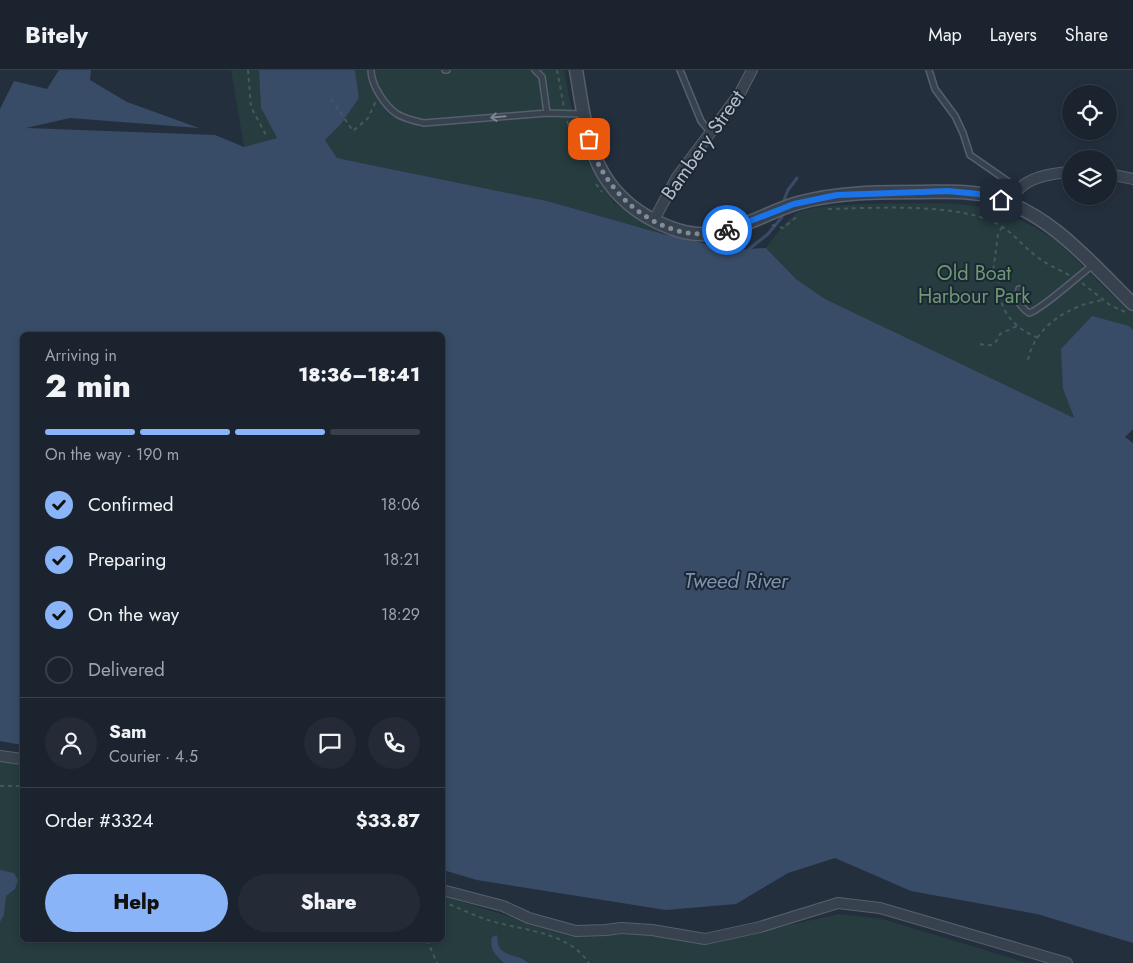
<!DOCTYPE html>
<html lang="en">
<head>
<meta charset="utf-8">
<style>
  body { margin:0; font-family:Jost,sans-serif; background:#242b36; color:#f1f3f6; height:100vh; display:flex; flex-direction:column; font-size:19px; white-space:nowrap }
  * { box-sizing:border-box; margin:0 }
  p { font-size:16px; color:#a0a4aa }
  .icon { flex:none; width:28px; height:28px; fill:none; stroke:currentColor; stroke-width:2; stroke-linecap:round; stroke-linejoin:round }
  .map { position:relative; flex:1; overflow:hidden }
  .details { position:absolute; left:20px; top:262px; width:425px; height:610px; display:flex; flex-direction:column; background:#1b232e; border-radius:8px; box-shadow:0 2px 8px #0003,0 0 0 1px #39404a }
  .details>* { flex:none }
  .tools { position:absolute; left:1062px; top:15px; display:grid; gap:10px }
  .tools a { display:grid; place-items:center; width:55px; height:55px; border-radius:50%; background:#1b232e; box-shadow:0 2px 8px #0003,0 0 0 1px #39404a; font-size:25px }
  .pin { position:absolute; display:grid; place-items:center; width:42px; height:42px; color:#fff; margin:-21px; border-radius:10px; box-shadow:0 2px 8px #0006 }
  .courier { position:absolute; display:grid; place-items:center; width:50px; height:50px; margin:-25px; border:4px solid #1a73e8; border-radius:50%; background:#fff; color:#222; box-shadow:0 1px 6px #0007 }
  .headline em { font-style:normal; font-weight:800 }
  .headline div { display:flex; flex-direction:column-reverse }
  .headline { display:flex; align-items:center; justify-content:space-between; height:85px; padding:0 25px }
  h1 { font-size:32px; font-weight:800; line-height:38px }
  .bar { display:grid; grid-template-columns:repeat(4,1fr); gap:8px 5px; align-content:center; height:60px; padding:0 25px }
  .bar i { height:6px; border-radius:4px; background:#39404a }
  .bar .current { background:#8ab4f8 }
  .bar p { grid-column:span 4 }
  .line { display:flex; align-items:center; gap:12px; padding:0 25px; border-top:1px solid #39404a }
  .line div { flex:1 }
  .round { display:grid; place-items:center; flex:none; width:52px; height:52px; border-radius:26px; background:#242b36 }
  ol { padding:0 25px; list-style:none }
  li { display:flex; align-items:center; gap:15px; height:55px }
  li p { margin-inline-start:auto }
  li .icon { padding:5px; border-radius:50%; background:#8ab4f8; color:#111; stroke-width:4 }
  li:last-child { color:#a0a4aa }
  li i { width:28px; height:28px; border:2px solid #39404a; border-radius:50% }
  .primary-button { display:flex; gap:10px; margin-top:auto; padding:10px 25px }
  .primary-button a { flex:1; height:58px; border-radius:30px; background:#8ab4f8; color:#111; font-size:20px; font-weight:800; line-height:58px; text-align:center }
  .primary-button a+a { background:#242b36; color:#f1f3f6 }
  header { display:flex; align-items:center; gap:30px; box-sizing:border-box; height:70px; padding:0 25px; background:#1b232e; border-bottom:1px solid #39404a }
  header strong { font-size:24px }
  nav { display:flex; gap:28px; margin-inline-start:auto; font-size:18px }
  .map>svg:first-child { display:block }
  .green { fill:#263c3f }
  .water { fill:#394c67 }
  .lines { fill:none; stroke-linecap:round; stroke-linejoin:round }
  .stream { stroke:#394c67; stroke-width:3 }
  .service-casing { stroke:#565f6c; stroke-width:8 }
  .minor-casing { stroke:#565f6c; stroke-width:12 }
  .tertiary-casing { stroke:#565f6c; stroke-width:15 }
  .path { stroke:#44595c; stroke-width:2; stroke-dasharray:4 4; stroke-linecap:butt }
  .service { stroke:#38414e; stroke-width:5 }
  .minor { stroke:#38414e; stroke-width:10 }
  .tertiary { stroke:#38414e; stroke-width:12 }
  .oneway { stroke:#7c8592 }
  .done { stroke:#828b98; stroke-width:5; stroke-dasharray:0 9 }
  .route { stroke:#1a73e8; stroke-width:6 }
  .labels { text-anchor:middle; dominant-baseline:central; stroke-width:4; stroke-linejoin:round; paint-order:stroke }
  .street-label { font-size:20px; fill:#b4bcc9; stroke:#1d2633 }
  .park-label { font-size:20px; fill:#6b9a76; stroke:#1d2633 }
  .water-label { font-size:21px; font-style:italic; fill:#7c92b1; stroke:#1d2633 }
</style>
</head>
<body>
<header>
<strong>Bitely</strong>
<nav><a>Map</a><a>Layers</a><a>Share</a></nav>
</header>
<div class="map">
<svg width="1133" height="893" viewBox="0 0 1133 893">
  <rect width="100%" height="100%" fill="#242f3e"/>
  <!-- green -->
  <path class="green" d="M231 0H259L261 38 277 68 244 77Z
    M355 0H564L574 51 587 91 614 133 663 164 547 131 337 88 325 70 341 54 359 28Z
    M943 133 997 138 1034 157 1057 171 1112 225 1133 242V260L1129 256 1063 319 1074 349 825 229 796 209 766 178C775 166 784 152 797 143 816 131 915 134 943 133Z
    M0 690 22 695V870H442L443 826 550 859 590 866 651 863 683 871 719 870 840 844 882 849 1028 893H0Z"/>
  <!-- water -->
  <path class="water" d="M59 0H91L90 10 127 32 199 58 70 48 26 58 215 65 244 77 277 68 261 38 259 0H355L359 28 341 54 325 70 337 88 547 131 663 164 733 180 766 178 796 209 825 229 1074 348 1063 319 1061 279 1092 246 1129 256 1133 260V359L1125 367 1133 373V873L1037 844 911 821 835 788 788 803 736 834 666 840 477 810 443 800 442 265H22V675L0 671V39L14 11 47 19Z
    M0 800 14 803 18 810 15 819 6 826 4 845 0 852Z
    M497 865C498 869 497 873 499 877 505 887 521 885 528 893H504C496 885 489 880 492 867Z"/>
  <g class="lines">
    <!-- stream -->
    <path class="stream" d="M784 130 788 120 797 108
      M749 179 768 164 782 147"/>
    <!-- service casing -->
    <g class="service-casing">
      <path id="service" d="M371 0C371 15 385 36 397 44 405 49 415 51 424 53L547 43 583 44
        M445 0H447
        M535 0 542 7 547 43
        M680 0 701 51 711 63
        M929 0 935 19 955 46 963 63 970 85 1019 119
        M1019 219C1017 231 1019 236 1029 243 1041 240 1079 205 1093 195"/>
    </g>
    <!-- minor casing -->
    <g class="minor-casing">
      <path id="minor" d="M1109 104 1133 109
        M1011 133C1013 128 1016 123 1019 119 1031 106 1055 103 1071 102
        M654 150 677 107 740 23 752 0
        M0 686 22 689
        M442 820 503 836 529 848 576 861 606 860 621 858 652 860 705 869 760 857 838 833 880 838 1067 893"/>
    </g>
    <!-- tertiary casing -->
    <g class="tertiary-casing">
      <path id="tertiary" d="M576 0C587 65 590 119 657 152 676 161 695 167 716 163 744 158 770 141 798 133 838 122 880 122 922 122 945 122 970 120 993 127 1052 145 1090 192 1133 234"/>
    </g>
    <!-- path -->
    <path class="path" d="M248 0 251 37 266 65
      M557 0 564 37
      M331 29 353 61 368 48 376 31
      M567 51 571 62 578 71
      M596 114 602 122
      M828 139C875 138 962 132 1001 156 1014 164 1024 177 1036 186 1046 194 1058 199 1069 205
      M772 155 783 158 799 145
      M1002 157 998 164 993 202 999 207C1000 213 999 218 1000 224 1002 246 1019 260 1038 268
      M1082 213 1110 235 1125 242
      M980 274C993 277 995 275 1000 264L1017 256
      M1028 290C1035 255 1072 234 1104 230
      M0 716H22
      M442 832C456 836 468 843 482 848 517 861 566 859 589 893
      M427 870 437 893"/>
    <!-- service -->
    <use href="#service" class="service"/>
    <!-- minor -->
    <use href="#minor" class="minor"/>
    <!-- tertiary -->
    <use href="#tertiary" class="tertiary"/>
  </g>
  <!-- one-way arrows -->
  <defs><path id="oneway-shaft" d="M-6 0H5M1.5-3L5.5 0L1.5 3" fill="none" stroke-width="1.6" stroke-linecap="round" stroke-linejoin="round" transform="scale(1.25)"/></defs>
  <use class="oneway" href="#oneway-shaft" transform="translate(498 47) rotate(175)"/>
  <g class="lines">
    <!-- done -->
    <path class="done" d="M589 69C603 126 667 179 727 160"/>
    <!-- route -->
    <path class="route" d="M727 160 794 134 837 125 948 121 979 124 1001 130"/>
  </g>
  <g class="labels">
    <!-- street labels -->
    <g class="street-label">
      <text transform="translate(703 75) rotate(-55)">Bambery Street</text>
    </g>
    <!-- park labels -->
    <g class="park-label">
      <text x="974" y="203">Old Boat<tspan x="974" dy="23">Harbour Park</tspan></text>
    </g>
    <!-- water labels -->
    <g class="water-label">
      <text x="736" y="511">Tweed River</text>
    </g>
  </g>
</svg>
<div class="tools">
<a><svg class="icon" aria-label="locate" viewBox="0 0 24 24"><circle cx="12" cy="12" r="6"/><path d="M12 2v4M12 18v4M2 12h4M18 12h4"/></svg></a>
<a><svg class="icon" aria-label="layers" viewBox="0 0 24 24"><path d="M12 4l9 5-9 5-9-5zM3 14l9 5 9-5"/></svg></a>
</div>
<div class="pin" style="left:589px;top:69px;background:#ea580c"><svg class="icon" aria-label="bag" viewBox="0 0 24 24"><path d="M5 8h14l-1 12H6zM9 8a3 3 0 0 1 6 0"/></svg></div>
<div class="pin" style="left:1001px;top:130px;background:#1f2937"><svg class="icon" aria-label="home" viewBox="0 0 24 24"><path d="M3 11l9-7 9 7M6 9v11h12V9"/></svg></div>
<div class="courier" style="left:727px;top:160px"><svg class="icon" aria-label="bike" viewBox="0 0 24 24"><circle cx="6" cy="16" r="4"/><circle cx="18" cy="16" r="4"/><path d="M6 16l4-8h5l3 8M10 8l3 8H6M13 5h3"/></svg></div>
<section class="details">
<div class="headline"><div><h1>2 min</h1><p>Arriving in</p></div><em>18:36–18:41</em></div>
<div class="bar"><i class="current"></i><i class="current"></i><i class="current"></i><i></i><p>On the way · 190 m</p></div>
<ol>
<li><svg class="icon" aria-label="check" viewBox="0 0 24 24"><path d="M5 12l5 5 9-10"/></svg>Confirmed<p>18:06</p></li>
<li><svg class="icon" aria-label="check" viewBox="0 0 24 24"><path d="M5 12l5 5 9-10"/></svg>Preparing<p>18:21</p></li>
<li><svg class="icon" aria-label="check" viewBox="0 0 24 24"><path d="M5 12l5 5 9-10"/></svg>On the way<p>18:29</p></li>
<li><i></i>Delivered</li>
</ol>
<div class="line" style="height:90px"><a class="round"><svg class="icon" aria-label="person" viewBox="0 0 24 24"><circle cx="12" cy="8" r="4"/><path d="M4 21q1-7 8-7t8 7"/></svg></a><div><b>Sam</b><p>Courier · 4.5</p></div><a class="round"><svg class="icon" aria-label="chat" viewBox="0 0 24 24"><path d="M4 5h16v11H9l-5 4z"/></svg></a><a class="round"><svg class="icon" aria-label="phone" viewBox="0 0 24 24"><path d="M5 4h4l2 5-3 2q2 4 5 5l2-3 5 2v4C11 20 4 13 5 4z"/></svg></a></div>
<div class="line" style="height:65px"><div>Order #3324</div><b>$33.87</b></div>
<div class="primary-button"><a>Help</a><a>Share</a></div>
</section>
</div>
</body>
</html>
